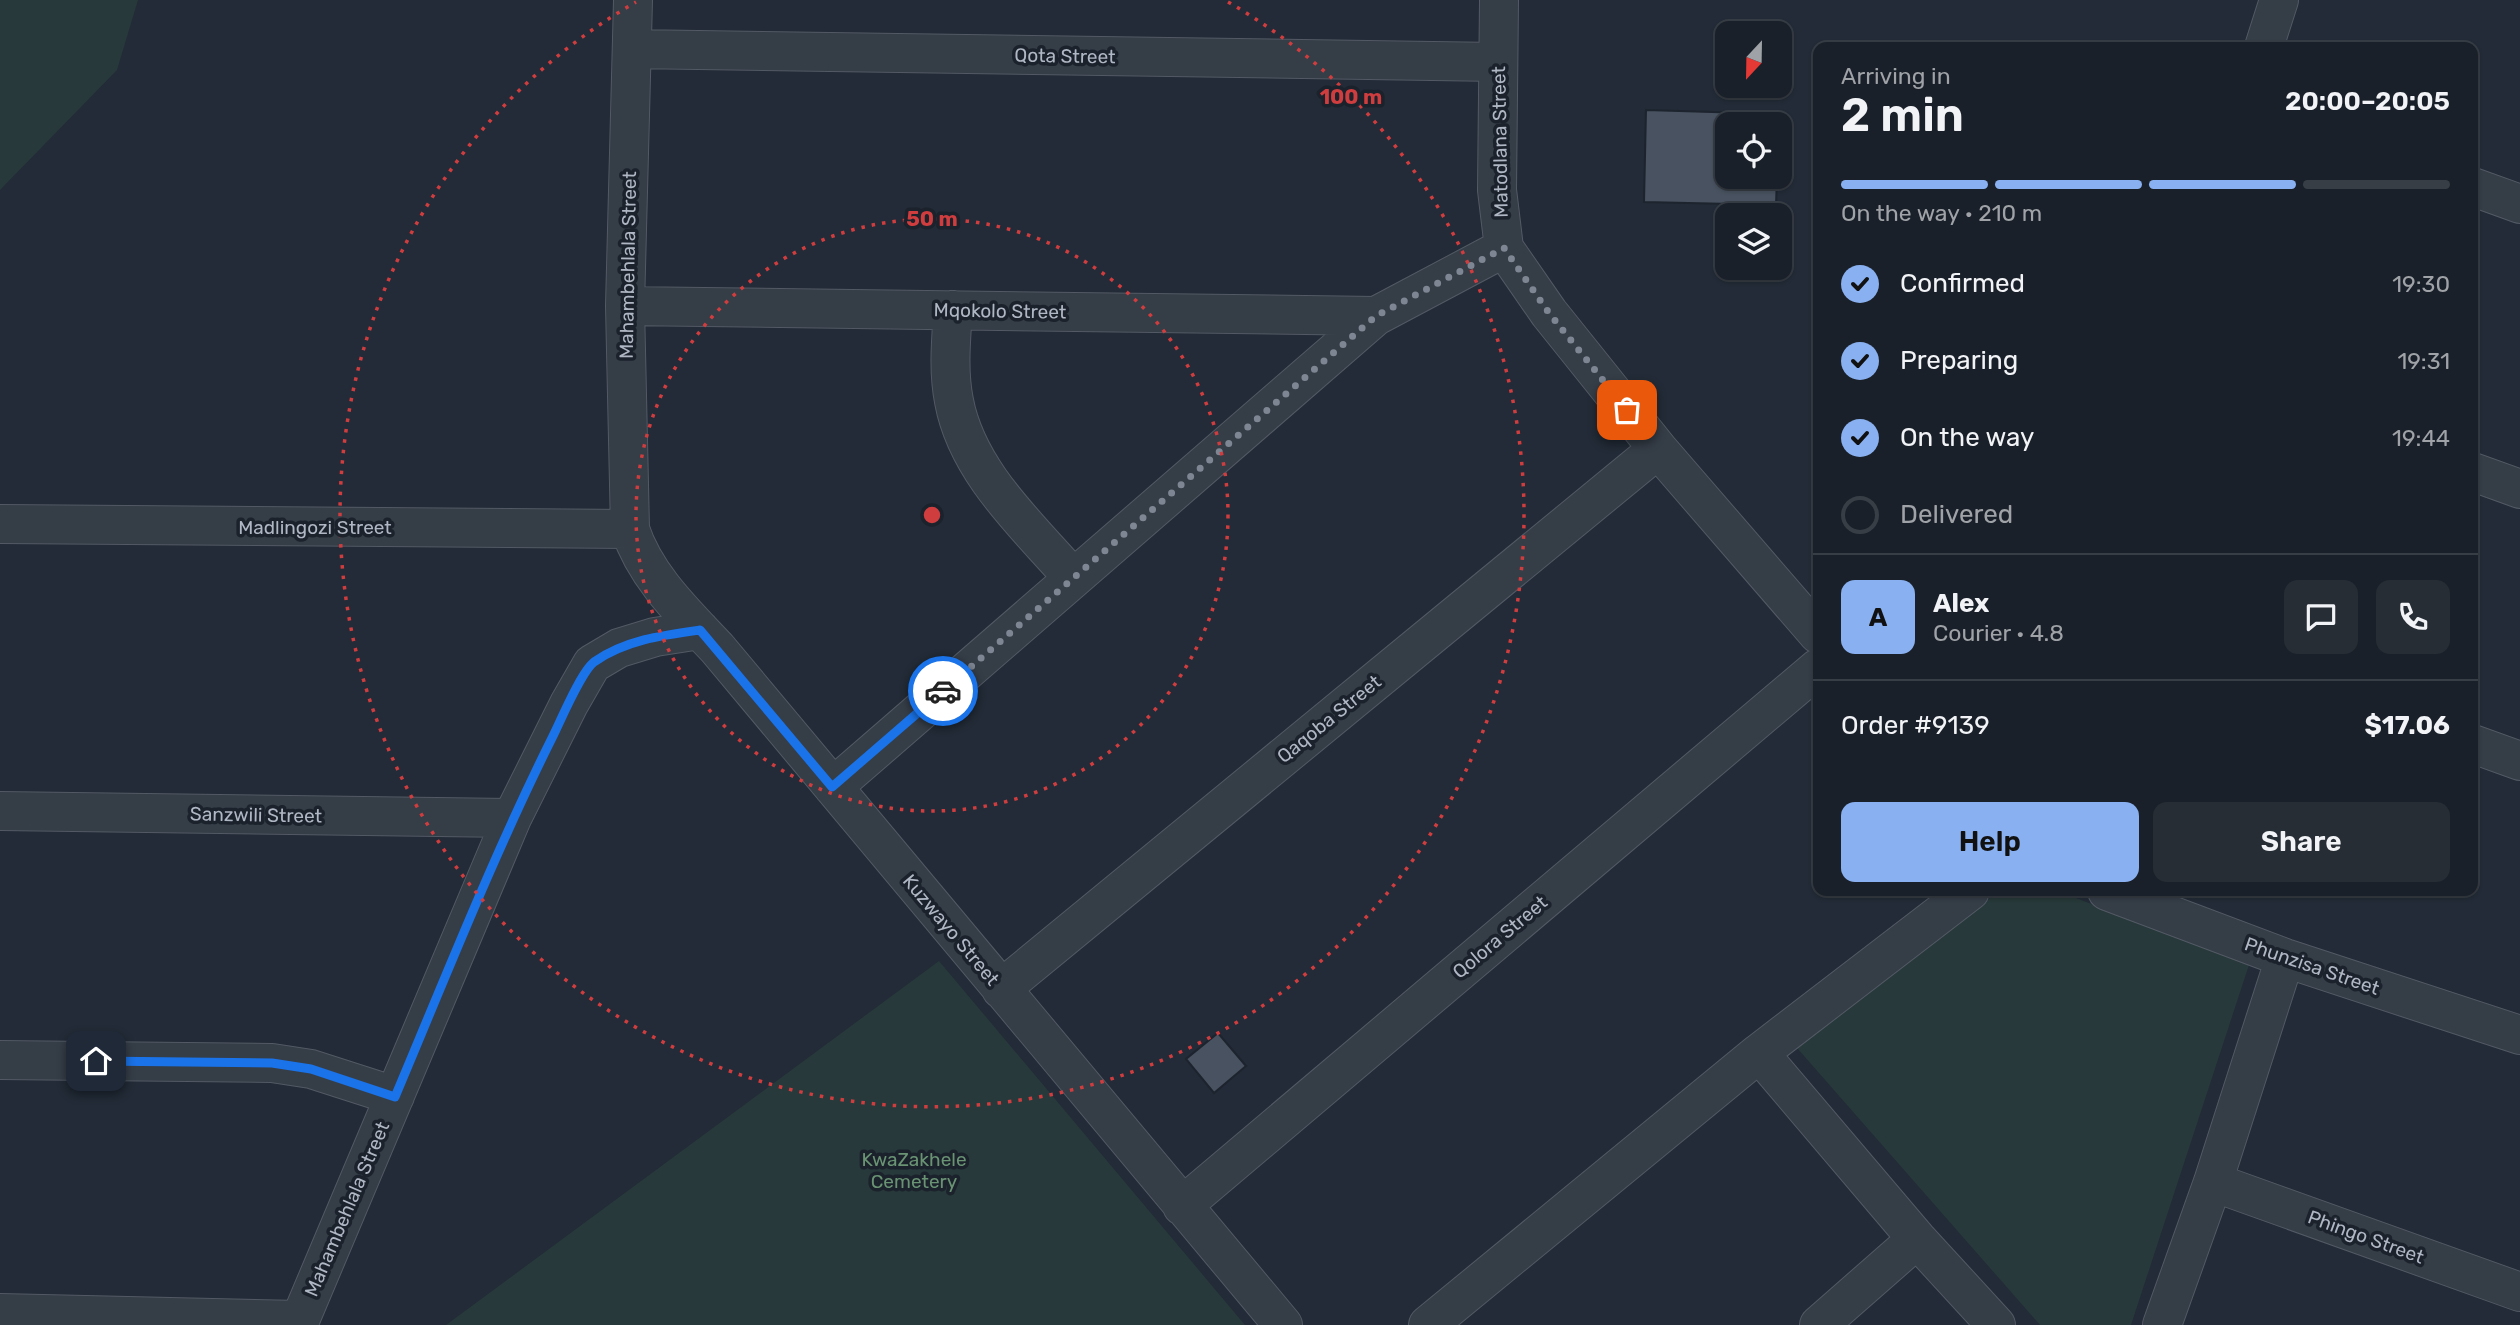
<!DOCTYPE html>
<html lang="en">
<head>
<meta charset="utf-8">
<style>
  body { margin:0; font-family:Rubik,sans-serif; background:#272d35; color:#f1f3f6; height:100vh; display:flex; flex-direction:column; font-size:26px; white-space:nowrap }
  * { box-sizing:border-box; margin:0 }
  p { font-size:23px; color:#9fa3a8 }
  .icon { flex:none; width:38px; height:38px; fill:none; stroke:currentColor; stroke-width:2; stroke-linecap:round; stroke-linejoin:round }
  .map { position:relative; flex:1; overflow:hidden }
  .details { position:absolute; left:1813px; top:42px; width:665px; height:854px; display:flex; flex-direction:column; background:#1a2029; border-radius:14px; box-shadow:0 2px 5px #0004,0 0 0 2px #383e46 }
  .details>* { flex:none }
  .needle { width:46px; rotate:202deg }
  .controls { position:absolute; left:1715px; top:21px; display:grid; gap:14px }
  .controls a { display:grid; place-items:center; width:77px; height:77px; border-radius:14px; background:#1a2029; box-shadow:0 2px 5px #0004,0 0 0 2px #383e46; font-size:35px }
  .pin { position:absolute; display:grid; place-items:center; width:60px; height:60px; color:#fff; margin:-30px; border-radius:14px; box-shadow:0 4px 10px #0006 }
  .courier { position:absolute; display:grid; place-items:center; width:70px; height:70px; margin:-35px; border:5px solid #1a73e8; border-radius:50%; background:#fff; color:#222; box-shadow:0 2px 9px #0007 }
  .headline em { font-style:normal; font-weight:600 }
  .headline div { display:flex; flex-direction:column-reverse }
  .headline { display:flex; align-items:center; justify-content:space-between; height:119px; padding:0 28px }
  h1 { font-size:46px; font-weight:600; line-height:52px }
  .bar { display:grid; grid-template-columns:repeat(4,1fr); gap:10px 7px; align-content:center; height:84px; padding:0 28px }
  .bar i { height:9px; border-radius:5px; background:#383e46 }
  .bar .current { background:#89b0f0 }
  .bar p { grid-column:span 4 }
  .line { display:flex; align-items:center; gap:18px; padding:0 28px; border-top:2px solid #383e46 }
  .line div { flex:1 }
  .round { display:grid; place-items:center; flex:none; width:74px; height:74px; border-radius:14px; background:#272d35 }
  ol { padding:0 28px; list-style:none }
  li { display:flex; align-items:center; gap:21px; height:77px }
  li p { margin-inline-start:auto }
  li .icon { padding:7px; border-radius:50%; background:#89b0f0; color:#111; stroke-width:4 }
  li:last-child { color:#9fa3a8 }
  li i { width:38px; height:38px; border:4px solid #383e46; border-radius:50% }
  .primary-button { display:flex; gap:14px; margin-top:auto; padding:14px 28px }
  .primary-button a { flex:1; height:80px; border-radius:14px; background:#89b0f0; color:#111; font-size:28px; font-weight:600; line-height:80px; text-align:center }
  .primary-button a+a { background:#272d35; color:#f1f3f6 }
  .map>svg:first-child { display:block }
  .green { fill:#27393a }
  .building { fill:#485260; stroke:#1d242e; stroke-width:2 }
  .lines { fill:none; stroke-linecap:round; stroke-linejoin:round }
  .minor-casing { stroke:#535a65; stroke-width:40 }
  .minor { stroke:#353d47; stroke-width:38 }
  .done { stroke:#7e8693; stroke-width:7; stroke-dasharray:0 12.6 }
  .route { stroke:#1a73e8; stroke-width:9 }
  .ring { fill:none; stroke:#d03d3f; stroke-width:3.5; stroke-dasharray:3.5 7 }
  .labels { text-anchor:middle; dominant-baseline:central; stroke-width:7; stroke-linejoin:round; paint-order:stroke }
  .street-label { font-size:19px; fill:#b0b7c4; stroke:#1b222c }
  .park-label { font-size:19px; fill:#699373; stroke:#1b222c }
  .centre { fill:#d03d3f; stroke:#1b222c; stroke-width:3.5 }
  .ring-label { font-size:21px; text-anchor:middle; font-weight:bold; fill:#d03d3f; stroke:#1b222c; stroke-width:7; stroke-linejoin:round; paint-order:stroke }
</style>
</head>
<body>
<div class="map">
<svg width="2520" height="1325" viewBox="0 0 2520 1325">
  <rect width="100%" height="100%" fill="#222b37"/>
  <!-- green -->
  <path class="green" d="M0 0H138L117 70 0 190Z
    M1999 891H2058L2249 965 2131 1325H2040L1797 1048Z
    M939 961 1245 1325H446Z"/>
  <!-- building -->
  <path class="building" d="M1646 110 1778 114V124H1727V177H1777L1776 205 1644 202Z
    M1218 1033 1246 1066 1214 1093 1186 1059Z"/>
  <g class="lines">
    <!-- minor casing -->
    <g class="minor-casing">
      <path id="minor" d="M633 0 625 306 630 529C645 576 684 613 717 648L1283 1325
        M1499 0 1497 190 1504 248 1549 313 1658 449 1818 634
        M2264 47 2279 0
        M632 49 1498 62
        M2473 187 2520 204
        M625 306 1376 316
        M953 310C951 340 948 371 954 401 967 472 1028 526 1073 578
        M2473 472 2520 489
        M0 524 630 529
        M2473 744 2520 761
        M833 787 1376 316 1504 248
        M0 811 512 818
        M2107 891 2285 958 2520 1035
        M1001 989 1658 449
        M1759 1053 1917 1239 1996 1325
        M0 1060 272 1063 311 1069 395 1096
        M2213 1182 2520 1292
        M1182 1206 1818 668
        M0 1313 300 1320
        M298 1325 512 818 569 704 592 664 619 648 655 637 700 630
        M1428 1325 1759 1053 1970 891
        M1819 1325 1917 1239
        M2162 1325 2213 1182 2285 958"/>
    </g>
    <!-- minor -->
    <use href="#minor" class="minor"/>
  </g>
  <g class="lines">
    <!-- done -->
    <path class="done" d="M943 691 1376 316 1504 248 1549 313 1627 410"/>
    <!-- route -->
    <path class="route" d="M96 1061 272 1063 311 1069 395 1097C446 976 494 854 553 736 561 720 581 672 594 662 625 640 664 635 700 630L832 787 943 691"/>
  </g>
  <!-- distance rings -->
  <g class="ring">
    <circle cx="932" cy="515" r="296"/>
    <path d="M1228 2A592 592 0 1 1 636 2"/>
  </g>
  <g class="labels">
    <!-- street labels -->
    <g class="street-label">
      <text transform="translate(1065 56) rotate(1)">Qota Street</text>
      <text transform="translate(1500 142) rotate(-91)">Matodlana Street</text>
      <text transform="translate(628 265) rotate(-89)">Mahambehlala Street</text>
      <text transform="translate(1000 311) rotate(1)">Mqokolo Street</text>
      <text x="315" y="527">Madlingozi Street</text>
      <text transform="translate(1329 719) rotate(-39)">Qaqoba Street</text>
      <text transform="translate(256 815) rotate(1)">Sanzwili Street</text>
      <text transform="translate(951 930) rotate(50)">Kuzwayo Street</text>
      <text transform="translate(1500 937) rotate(-40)">Qolora Street</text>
      <text transform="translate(2312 966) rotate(19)">Phunzisa Street</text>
      <text transform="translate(347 1209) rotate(-67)">Mahambehlala Street</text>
      <text transform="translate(2366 1237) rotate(20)">Phingo Street</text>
    </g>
    <!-- park labels -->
    <g class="park-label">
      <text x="914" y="1159">KwaZakhele<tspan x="914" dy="22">Cemetery</tspan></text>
    </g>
  </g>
  <circle cx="932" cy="515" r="10" class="centre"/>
  <g class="ring-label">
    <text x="1351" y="104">100 m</text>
    <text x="932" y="226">50 m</text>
  </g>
</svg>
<div class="controls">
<a><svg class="needle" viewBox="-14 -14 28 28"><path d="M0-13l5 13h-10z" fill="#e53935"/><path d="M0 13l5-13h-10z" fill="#9fa3a8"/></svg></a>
<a><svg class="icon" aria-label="locate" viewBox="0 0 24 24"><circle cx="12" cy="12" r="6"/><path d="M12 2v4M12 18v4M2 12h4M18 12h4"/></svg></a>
<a><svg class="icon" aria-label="layers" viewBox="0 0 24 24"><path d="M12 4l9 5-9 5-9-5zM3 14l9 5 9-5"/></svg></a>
</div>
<div class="pin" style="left:1627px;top:410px;background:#ea580c"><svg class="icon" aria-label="bag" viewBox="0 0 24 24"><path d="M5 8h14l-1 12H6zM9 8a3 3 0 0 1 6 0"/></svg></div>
<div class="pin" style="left:96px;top:1061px;background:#1f2937"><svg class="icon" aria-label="home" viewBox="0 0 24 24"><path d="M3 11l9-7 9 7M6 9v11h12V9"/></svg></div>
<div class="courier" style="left:943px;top:691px"><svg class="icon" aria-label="car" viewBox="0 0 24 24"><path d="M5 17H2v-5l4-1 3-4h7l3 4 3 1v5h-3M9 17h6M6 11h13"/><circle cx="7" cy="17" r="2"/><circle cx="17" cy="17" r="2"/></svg></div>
<section class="details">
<div class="headline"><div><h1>2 min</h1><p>Arriving in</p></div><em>20:00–20:05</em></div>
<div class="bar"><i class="current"></i><i class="current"></i><i class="current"></i><i></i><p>On the way · 210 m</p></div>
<ol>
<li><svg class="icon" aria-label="check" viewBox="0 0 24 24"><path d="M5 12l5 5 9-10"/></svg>Confirmed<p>19:30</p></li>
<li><svg class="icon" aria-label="check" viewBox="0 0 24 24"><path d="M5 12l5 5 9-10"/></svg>Preparing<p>19:31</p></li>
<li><svg class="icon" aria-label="check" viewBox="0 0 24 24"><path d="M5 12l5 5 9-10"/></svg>On the way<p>19:44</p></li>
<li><i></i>Delivered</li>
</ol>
<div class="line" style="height:126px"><b class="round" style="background:#89b0f0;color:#111">A</b><div><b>Alex</b><p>Courier · 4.8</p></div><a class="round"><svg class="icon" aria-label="chat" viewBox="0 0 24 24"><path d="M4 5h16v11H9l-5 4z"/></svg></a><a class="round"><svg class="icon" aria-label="phone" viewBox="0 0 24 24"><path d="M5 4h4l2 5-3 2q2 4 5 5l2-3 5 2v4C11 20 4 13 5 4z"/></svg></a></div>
<div class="line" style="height:91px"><div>Order #9139</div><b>$17.06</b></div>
<div class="primary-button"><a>Help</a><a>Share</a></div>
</section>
</div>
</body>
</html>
